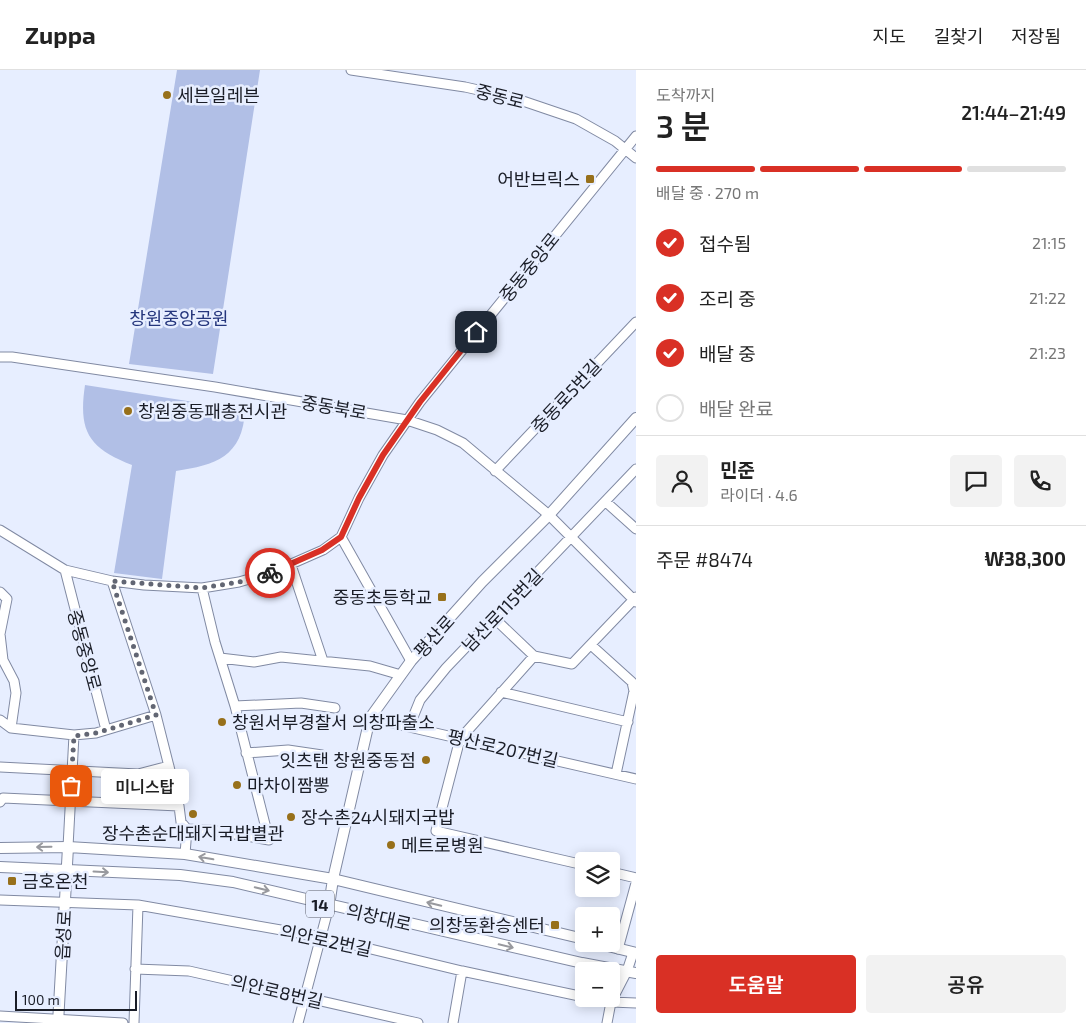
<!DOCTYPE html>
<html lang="ko">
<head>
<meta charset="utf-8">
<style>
  body { margin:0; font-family:"Exo 2","Noto Sans KR",sans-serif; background:#f2f2f2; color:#222; height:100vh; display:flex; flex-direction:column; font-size:19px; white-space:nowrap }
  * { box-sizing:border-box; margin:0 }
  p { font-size:16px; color:#767676 }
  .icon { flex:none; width:28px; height:28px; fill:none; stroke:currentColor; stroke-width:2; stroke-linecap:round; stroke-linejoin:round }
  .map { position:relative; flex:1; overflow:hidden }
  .sheet { display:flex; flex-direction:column; background:#fff; width:450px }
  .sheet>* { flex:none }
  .buttons { position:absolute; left:575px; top:782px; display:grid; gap:10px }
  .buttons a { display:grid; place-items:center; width:45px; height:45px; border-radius:5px; background:#fff; box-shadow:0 2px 12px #0003; font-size:25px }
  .scale { position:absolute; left:15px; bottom:12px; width:122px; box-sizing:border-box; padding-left:5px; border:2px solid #1a1d27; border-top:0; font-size:14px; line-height:18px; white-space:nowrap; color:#1a1d27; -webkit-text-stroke:4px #e7eeff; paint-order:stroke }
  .pin { position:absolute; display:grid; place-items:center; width:42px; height:42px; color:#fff; margin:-21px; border-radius:10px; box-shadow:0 2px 8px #0006 }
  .courier { position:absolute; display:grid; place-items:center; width:50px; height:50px; margin:-25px; border:4px solid #d93025; border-radius:50%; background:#fff; color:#222; box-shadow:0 1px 6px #0007 }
  .bubble { position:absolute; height:35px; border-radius:5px; background:#fff; box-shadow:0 2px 12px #0003; font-size:16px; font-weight:600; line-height:35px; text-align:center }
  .overview em { font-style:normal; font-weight:600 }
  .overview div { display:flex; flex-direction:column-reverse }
  .overview { display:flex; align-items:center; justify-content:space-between; height:85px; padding:0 20px }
  h1 { font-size:32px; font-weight:600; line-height:38px }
  .bar { display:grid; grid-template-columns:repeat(4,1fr); gap:8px 5px; align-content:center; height:60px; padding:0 20px }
  .bar i { height:6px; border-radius:4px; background:#e0e0e0 }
  .bar .selected { background:#d93025 }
  .bar p { grid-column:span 4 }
  .line { display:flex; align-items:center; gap:12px; padding:0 20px; border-top:1px solid #e0e0e0 }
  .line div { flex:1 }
  .round { display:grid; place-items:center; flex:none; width:52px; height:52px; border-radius:5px; background:#f2f2f2 }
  ol { padding:0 20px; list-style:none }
  li { display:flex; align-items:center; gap:15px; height:55px }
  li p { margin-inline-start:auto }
  li .icon { padding:5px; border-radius:50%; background:#d93025; color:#fff; stroke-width:4 }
  li:last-child { color:#767676 }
  li i { width:28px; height:28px; border:2px solid #e0e0e0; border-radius:50% }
  .primary-button { display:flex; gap:10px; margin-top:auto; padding:10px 20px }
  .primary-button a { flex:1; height:58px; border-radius:5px; background:#d93025; color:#fff; font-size:20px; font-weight:600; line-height:58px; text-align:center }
  .primary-button a+a { background:#f2f2f2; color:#222 }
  header { display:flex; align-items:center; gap:30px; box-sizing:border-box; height:70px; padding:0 25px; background:#fff; border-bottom:1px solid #e0e0e0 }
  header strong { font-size:24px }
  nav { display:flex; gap:28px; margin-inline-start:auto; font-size:18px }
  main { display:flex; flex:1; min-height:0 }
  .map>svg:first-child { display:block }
  .green { fill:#b1bfe6 }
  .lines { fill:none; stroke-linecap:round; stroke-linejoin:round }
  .minor-casing { stroke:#818aa3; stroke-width:11 }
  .major-casing { stroke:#818aa3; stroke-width:12 }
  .minor { stroke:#fff; stroke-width:9 }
  .major { stroke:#fff; stroke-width:10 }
  .oneway { stroke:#98999e }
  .done { stroke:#626673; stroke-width:5; stroke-dasharray:0 9 }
  .route { stroke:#d93025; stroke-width:6 }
  .poi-dot { fill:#97701b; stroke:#e7eeff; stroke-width:2 }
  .labels { text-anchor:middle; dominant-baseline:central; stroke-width:5; stroke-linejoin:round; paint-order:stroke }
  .shield { fill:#e7eeff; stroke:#585c68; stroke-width:1 }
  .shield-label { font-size:16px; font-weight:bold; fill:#1a1d27 }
  .poi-label { font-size:18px; fill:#1a1d27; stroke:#e7eeff; text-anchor:start }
  .street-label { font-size:18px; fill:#1a1d27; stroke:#e7eeff }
  .park-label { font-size:18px; fill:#24357c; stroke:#e7eeff }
</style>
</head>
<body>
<header>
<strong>Zuppa</strong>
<nav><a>지도</a><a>길찾기</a><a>저장됨</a></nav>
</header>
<main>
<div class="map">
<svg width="636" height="953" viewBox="0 0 636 953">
  <rect width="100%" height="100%" fill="#e7eeff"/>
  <!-- green -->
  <path class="green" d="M177 0H260L213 304 129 294Z
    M85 315 245 340C243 387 215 395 176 401L162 509 114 503 132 395C89 378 78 362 85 315Z"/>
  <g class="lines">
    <!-- minor casing -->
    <g class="minor-casing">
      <path id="minor" d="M351 0 465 17 514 28 576 49 615 71 636 88
        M0 287H12L215 317 407 350 437 360 463 373 549 445 636 532
        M495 401 636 252
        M606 432 636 459
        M0 460 65 500 112 511 144 515 202 518 239 512 273 502 323 480 341 467 359 428 383 385 420 332 636 66
        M341 467 411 591
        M291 495 323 591
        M65 500 106 660
        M112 511 156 645 179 736 181 752 187 759
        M0 522 7 529 0 564 3 590 14 611 16 623 11 658
        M494 548 534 586 572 594 636 527
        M591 575 632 612 634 621 616 704
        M534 586 460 669 436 761 584 795
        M220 588 254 592 281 587 370 596 401 605
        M501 622 628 652
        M235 636 301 633 335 638
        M370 648 636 709
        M0 650 11 658 74 665 96 663 156 645
        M409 657 420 630 446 598 636 399
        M246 683 288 680 322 685
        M0 697 138 704 169 696
        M0 732 3 728 179 736
        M68 777 74 665
        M185 784 187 759 211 760 269 770 235 636 215 572 202 518
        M611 802 636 808
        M0 830 138 835 321 867 462 901 584 927
        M618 879 636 813
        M135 899 189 901 418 953
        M592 929 611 932 636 933
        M0 946 123 953
        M134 953 138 835
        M298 953 329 836
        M453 953 462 901
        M607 953 611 932 627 901 633 883"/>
    </g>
    <!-- major casing -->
    <g class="major-casing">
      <path id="major" d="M0 778 68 777 185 784 333 809 584 869
        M0 797 180 805 233 812 582 893 636 903
        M329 836 333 809 370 648 411 591 482 512 549 445 636 348
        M600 874 636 883
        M58 953 68 777"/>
    </g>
    <!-- minor -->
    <use href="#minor" class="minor"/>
    <!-- major -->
    <use href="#major" class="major"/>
  </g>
  <!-- one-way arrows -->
  <defs><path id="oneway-shaft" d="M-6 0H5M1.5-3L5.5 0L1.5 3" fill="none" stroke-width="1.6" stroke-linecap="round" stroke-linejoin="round" transform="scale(1.25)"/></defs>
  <g class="oneway">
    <use href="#oneway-shaft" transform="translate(44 777) rotate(179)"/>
    <use href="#oneway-shaft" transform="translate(206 788) rotate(-170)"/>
    <use href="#oneway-shaft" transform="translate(101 802) rotate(3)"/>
    <use href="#oneway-shaft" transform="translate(262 819) rotate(14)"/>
    <use href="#oneway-shaft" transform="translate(434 834) rotate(-166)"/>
    <use href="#oneway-shaft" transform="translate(506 876) rotate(13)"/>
  </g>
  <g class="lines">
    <!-- done -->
    <path class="done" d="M71 716 74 666 96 663 156 645 112 511 202 518 239 512 270 503"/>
    <!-- route -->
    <path class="route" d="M270 503 322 480 341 467 359 428 383 385 420 332 476 262"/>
  </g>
  <!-- markers -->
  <g class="poi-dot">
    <circle cx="167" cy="25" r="5"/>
    <rect x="585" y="104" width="10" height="10" rx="2.5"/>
    <circle cx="128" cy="341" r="5"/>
    <rect x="437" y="522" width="10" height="10" rx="2.5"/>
    <circle cx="222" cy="652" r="5"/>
    <circle cx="426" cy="690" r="5"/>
    <circle cx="237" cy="715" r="5"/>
    <circle cx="193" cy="744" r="5"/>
    <circle cx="291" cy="747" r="5"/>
    <circle cx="391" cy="775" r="5"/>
    <rect x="7" y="806" width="10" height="10" rx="2.5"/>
    <rect x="550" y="850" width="10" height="10" rx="2.5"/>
  </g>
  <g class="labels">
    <!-- shield labels -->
    <rect class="shield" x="306" y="820.5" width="28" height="27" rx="4"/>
    <g class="shield-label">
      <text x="320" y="834">14</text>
    </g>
    <!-- poi labels -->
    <g class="poi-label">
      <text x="177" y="25">세븐일레븐</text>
      <text x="580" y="109" text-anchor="end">어반브릭스</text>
      <text x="138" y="341">창원중동패총전시관</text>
      <text x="432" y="527" text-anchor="end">중동초등학교</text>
      <text x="232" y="652">창원서부경찰서 의창파출소</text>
      <text x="416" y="690" text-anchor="end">잇츠탠 창원중동점</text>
      <text x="247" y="715">마차이짬뽕</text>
      <text x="301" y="747">장수촌24시돼지국밥</text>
      <text x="193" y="763" text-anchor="middle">장수촌순대돼지국밥별관</text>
      <text x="401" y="775">메트로병원</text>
      <text x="22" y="811">금호온천</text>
      <text x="545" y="855" text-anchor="end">의창동환승센터</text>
    </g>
    <!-- street labels -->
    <g class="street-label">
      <text transform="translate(500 26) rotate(14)">중동로</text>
      <text transform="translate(529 197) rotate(-51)">중동중앙로</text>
      <text transform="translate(566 326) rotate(-47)">중동로5번길</text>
      <text transform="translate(334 337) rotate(10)">중동북로</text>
      <text transform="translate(502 540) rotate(-46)">남산로115번길</text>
      <text transform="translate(434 566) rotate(-48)">평산로</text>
      <text transform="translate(85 580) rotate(75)">중동중앙로</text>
      <text transform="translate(503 678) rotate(13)">평산로207번길</text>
      <text transform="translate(379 847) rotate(13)">의창대로</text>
      <text transform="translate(63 865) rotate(-87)">읍성로</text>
      <text transform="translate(326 870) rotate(12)">의안로2번길</text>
      <text transform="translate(277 921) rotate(13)">의안로8번길</text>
    </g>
    <!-- park labels -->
    <g class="park-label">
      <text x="179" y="248">창원중앙공원</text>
    </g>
  </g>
</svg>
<div class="buttons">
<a><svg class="icon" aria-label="layers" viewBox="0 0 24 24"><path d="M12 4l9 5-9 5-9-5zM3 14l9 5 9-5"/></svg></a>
<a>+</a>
<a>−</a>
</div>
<div class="scale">100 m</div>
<div class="pin" style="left:71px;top:716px;background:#ea580c"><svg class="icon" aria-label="bag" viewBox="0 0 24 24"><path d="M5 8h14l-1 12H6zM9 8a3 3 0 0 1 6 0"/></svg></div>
<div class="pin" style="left:476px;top:262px;background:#1f2937"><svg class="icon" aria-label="home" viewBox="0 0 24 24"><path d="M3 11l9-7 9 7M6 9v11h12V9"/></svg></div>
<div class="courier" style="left:270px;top:503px"><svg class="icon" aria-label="bike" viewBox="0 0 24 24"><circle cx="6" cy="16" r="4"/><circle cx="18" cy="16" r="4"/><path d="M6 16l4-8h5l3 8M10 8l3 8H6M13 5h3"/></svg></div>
<div class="bubble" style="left:101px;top:699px;width:88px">미니스탑</div>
</div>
<section class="sheet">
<div class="overview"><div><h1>3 분</h1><p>도착까지</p></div><em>21:44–21:49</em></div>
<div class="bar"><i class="selected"></i><i class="selected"></i><i class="selected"></i><i></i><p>배달 중 · 270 m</p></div>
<ol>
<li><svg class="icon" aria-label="check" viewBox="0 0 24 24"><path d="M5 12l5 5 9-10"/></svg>접수됨<p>21:15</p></li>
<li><svg class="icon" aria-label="check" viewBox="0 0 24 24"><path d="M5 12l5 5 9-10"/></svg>조리 중<p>21:22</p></li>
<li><svg class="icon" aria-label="check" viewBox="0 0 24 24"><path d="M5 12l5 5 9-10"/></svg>배달 중<p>21:23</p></li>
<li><i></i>배달 완료</li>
</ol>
<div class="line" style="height:90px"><a class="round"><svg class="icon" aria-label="person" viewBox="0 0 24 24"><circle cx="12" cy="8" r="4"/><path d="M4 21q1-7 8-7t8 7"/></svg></a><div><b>민준</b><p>라이더 · 4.6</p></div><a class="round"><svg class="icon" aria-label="chat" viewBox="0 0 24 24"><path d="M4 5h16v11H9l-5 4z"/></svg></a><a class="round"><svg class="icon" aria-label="phone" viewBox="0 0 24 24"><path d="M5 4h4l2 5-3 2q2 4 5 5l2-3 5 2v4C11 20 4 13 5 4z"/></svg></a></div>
<div class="line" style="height:65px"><div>주문 #8474</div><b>₩38,300</b></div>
<div class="primary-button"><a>도움말</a><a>공유</a></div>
</section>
</main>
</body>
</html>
